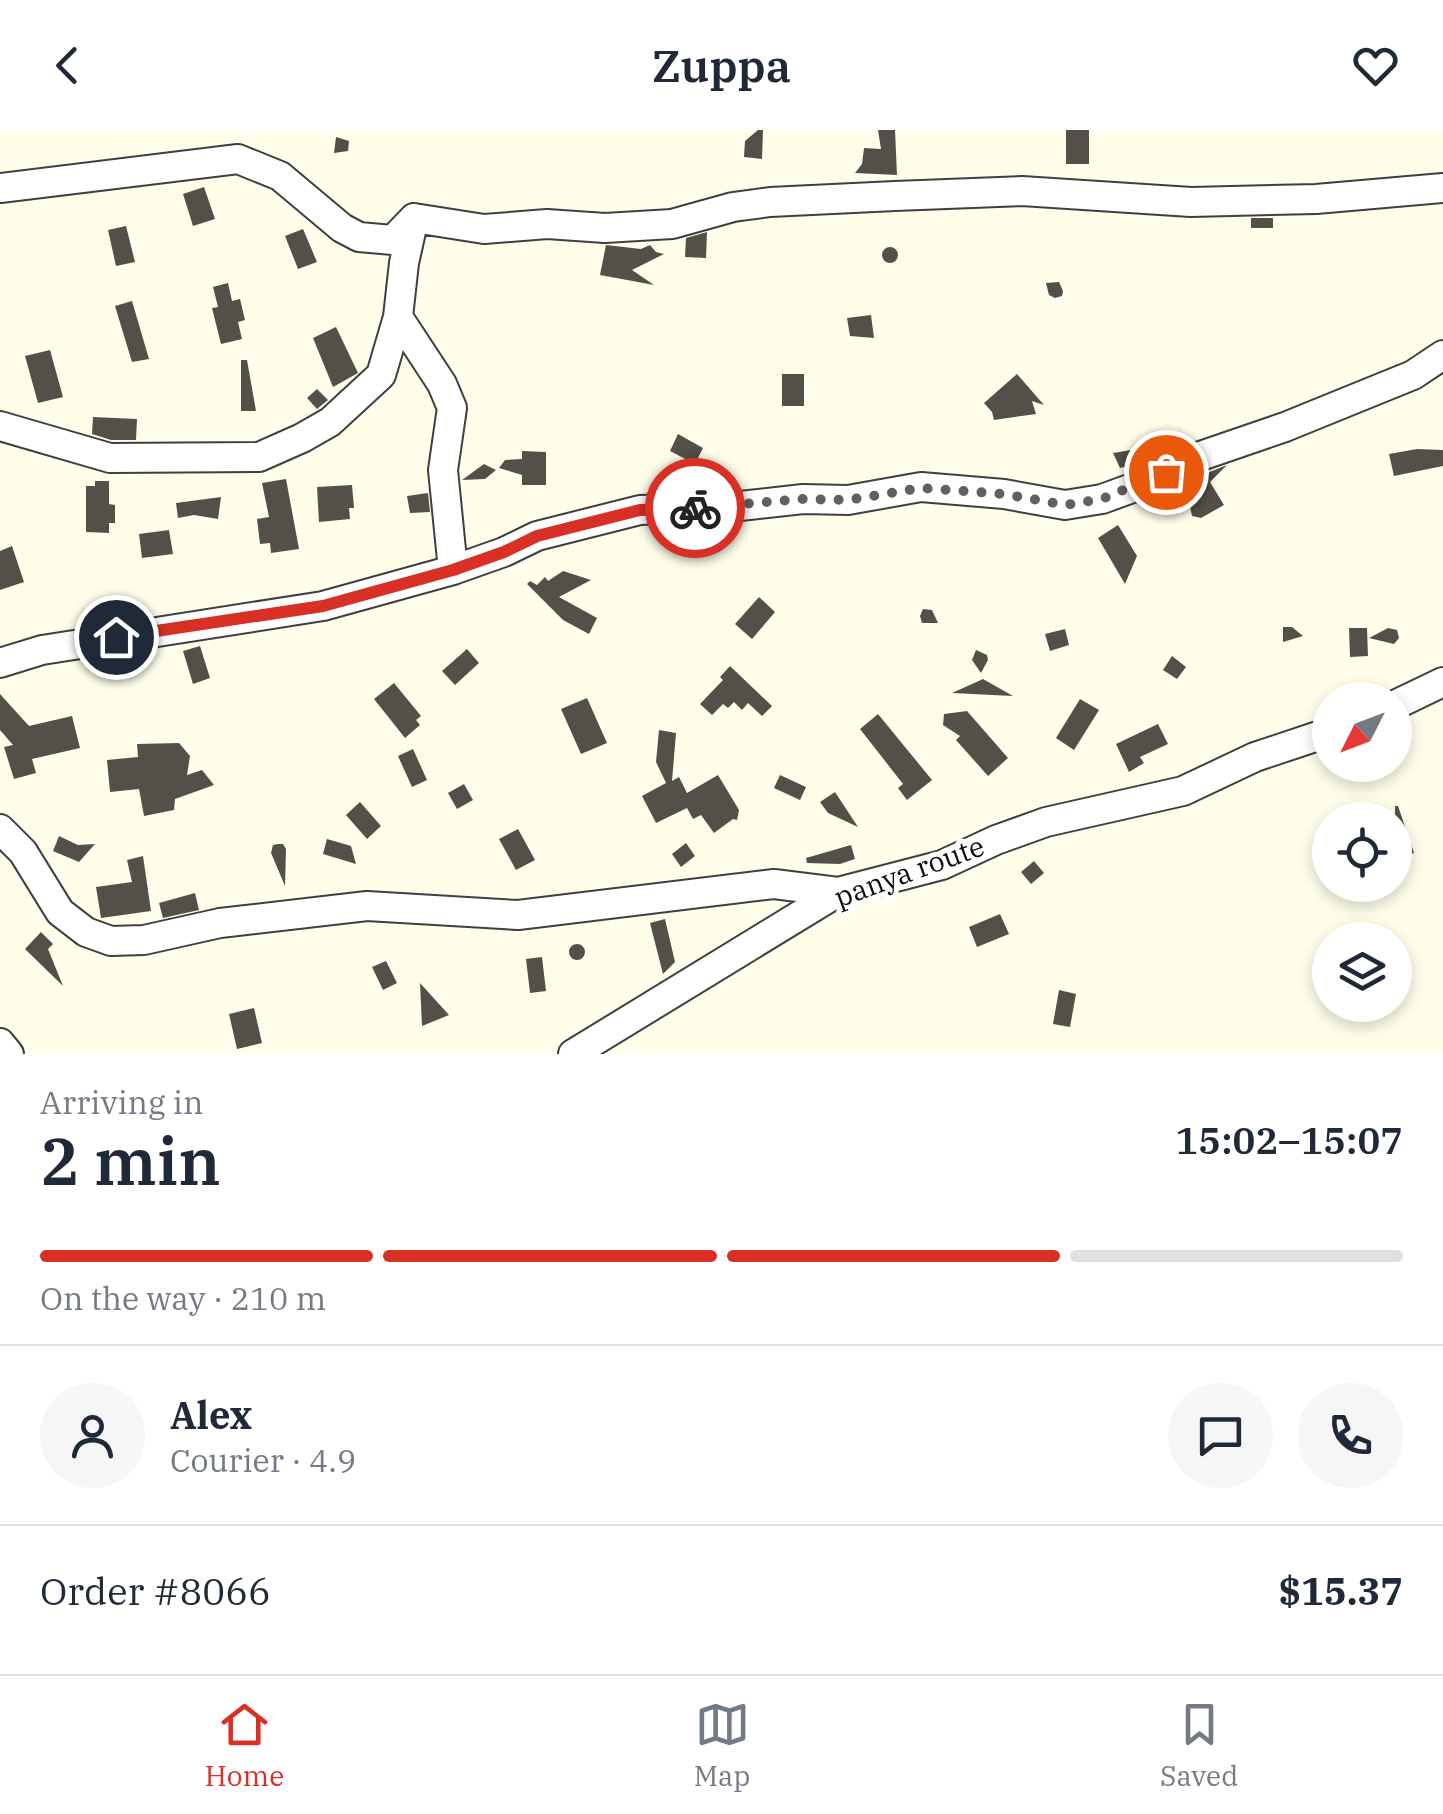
<!DOCTYPE html>
<html lang="en">
<head>
<meta charset="utf-8">
<style>
  body { margin:0; font-family:"IBM Plex Serif",serif; background:#f6f6f7; color:#1f2937; height:100vh; display:flex; flex-direction:column; font-size:38px; white-space:nowrap }
  * { box-sizing:border-box; margin:0 }
  p { font-size:32px; color:#747a83 }
  .icon { flex:none; width:55px; height:55px; fill:none; stroke:currentColor; stroke-width:2; stroke-linecap:round; stroke-linejoin:round }
  .map { position:relative; height:924px; overflow:hidden }
  .sheet { display:flex; flex-direction:column; background:#fff; flex:1 }
  .sheet>* { flex:none }
  .needle { width:65px; rotate:228deg }
  .buttons { position:absolute; left:1312px; top:552px; display:grid; gap:20px }
  .buttons a { display:grid; place-items:center; width:100px; height:100px; border-radius:50%; background:#fff; box-shadow:0 5px 15px #0003; font-size:50px }
  .pin { position:absolute; display:grid; place-items:center; width:85px; height:85px; color:#fff; margin:-42px; border:5px solid #fff; border-radius:50%; box-shadow:0 2px 10px #0007 }
  .courier { position:absolute; display:grid; place-items:center; width:100px; height:100px; margin:-50px; border:8px solid #d93025; border-radius:50%; background:#fff; color:#222; box-shadow:0 2px 12px #0007 }
  .overview em { font-style:normal; font-weight:600 }
  .overview div { display:flex; flex-direction:column-reverse }
  .overview { display:flex; align-items:center; justify-content:space-between; height:170px; padding:0 40px }
  h1 { font-size:65px; font-weight:600; line-height:75px }
  .bar { display:grid; grid-template-columns:repeat(4,1fr); gap:15px 10px; align-content:center; height:120px; padding:0 40px }
  .bar i { height:12px; border-radius:8px; background:#e0e1e3 }
  .bar .current { background:#d93025 }
  .bar p { grid-column:span 4 }
  .line { display:flex; align-items:center; gap:25px; padding:0 40px; border-top:2px solid #e0e1e3 }
  .line div { flex:1 }
  .round { display:grid; place-items:center; flex:none; width:105px; height:105px; border-radius:52px; background:#f6f6f7 }
  header { display:flex; justify-content:space-between; align-items:center; height:130px; padding:0 40px; background:#fff; font-size:45px; font-weight:600 }
  .tab-bar { display:flex; justify-content:space-around; align-items:center; height:140px; border-top:2px solid #e0e1e3; background:#fff; font-size:28px; color:#747a83 }
  .tab-bar a { display:grid; justify-items:center; gap:5px }
  .tab-bar .current { color:#d93025 }
  .map>svg:first-child { display:block }
  .building { fill:#545049 }
  .lines { fill:none; stroke-linecap:round; stroke-linejoin:round }
  .minor-casing { stroke:#3f3f3f; stroke-width:32 }
  .minor { stroke:#fff; stroke-width:28 }
  .done { stroke:#61615a; stroke-width:10; stroke-dasharray:0 18 }
  .route { stroke:#d93025; stroke-width:12 }
  .labels { text-anchor:middle; dominant-baseline:central; stroke-width:10; stroke-linejoin:round; paint-order:stroke }
  .street-label { font-size:28px; fill:#0c0c0c; stroke:#fff }
</style>
</head>
<body>
<header><svg class="icon" aria-label="back" viewBox="0 0 24 24"><path d="M15 5l-7 7 7 7"/></svg>Zuppa<svg class="icon" aria-label="heart" viewBox="0 0 24 24"><path d="M12 20l-8-8c-3-5 5-10 8-4 3-6 11-1 8 4z"/></svg></header>
<div class="map">
<svg width="1443" height="924" viewBox="0 0 1443 924">
  <rect width="100%" height="100%" fill="#fefeeb"/>
  <!-- building -->
  <path class="building" d="M758 0H763L762 29 744 27 745 11Z
    M878 0H895L897 45 855 43 862 34 864 18 881 19Z
    M1066 0H1089V34H1066Z
    M336 7 349 11 348 21 334 23Z
    M204 57 215 89 193 96 183 64Z
    M1251 88H1273V98H1251Z
    M126 96 135 132 116 136 108 100Z
    M303 99 317 132 298 139 285 106Z
    M707 102 706 128 685 127 686 108Z
    M606 115 641 119 650 115 656 122 664 124 632 140 654 155 600 145Z
    M882 125a8 8 0 1 1 16 0a8 8 0 1 1-16 0Z
    M1059 152 1063 161 1062 166 1055 168 1049 165 1046 153Z
    M228 153 232 171 240 169 245 190 238 192 242 209 221 214 212 178 218 177 213 157Z
    M132 171 149 229 132 232 115 176Z
    M871 185 874 208 850 206 847 188Z
    M336 197 358 243 333 257 313 208Z
    M50 220 63 267 38 273 25 226Z
    M241 230H247L256 281H241Z
    M782 244H804V276H782Z
    M1017 244 1044 275 1032 271 1036 284 994 290 992 282 984 273Z
    M317 259 328 270 317 279 307 268Z
    M93 287 137 289 136 310H111L92 304Z
    M678 304 703 318 695 334 670 321Z
    M1417 319 1443 320V336L1394 346 1389 324Z
    M1131 320V335L1120 338 1113 323Z
    M522 321 546 322V355H522V345L499 338 505 330 522 329Z
    M484 334 496 340 485 349 462 350Z
    M1227 335 1210 352 1224 375 1201 388 1192 386 1185 352Z
    M286 349 299 419 271 423 270 413 260 414 257 389 269 387 262 353Z
    M95 351H109V374L115 375V393H109V403L86 402V356H95Z
    M352 355 354 378H349L350 389 319 392 317 357Z
    M428 363 430 382 410 383 407 366Z
    M221 367 218 389 194 385 178 388 176 373Z
    M1118 395 1137 426 1125 454 1098 408Z
    M169 400 173 424 142 428 139 404Z
    M12 416 24 452 0 460V421Z
    M563 441 591 450 559 467 597 488 589 504 563 490 527 454 530 451 537 455 545 447 548 451Z
    M759 467 775 482 752 509 735 494Z
    M923 479 932 480 938 493H922L920 486Z
    M1283 497H1292L1303 506 1283 512Z
    M1349 498H1367L1368 526 1350 527Z
    M1388 498 1397 500 1399 508 1394 514 1369 508Z
    M1065 499 1069 515 1050 521 1045 504Z
    M200 516 210 548 193 554 183 521Z
    M467 519 479 533 455 555 442 541Z
    M976 520 987 525 988 530 981 543 972 530Z
    M1172 526 1186 537 1177 549 1163 540Z
    M730 536 772 576 762 586 748 573 742 580 734 572 728 578 723 574 712 585 700 574 723 550 720 547Z
    M983 549 1013 566 952 563Z
    M394 553 421 586 416 590 420 595 405 608 374 569Z
    M0 564 29 596 72 586 80 618 32 629 36 643 14 649 4 617 13 615 0 600Z
    M587 568 607 613 581 624 561 579Z
    M1080 569 1099 580 1074 620 1056 608Z
    M967 581 1008 628 988 646 956 610 960 606 943 595 944 584Z
    M878 584 932 650 907 670 898 658 903 654 860 599Z
    M1158 594 1168 614 1140 627 1144 633 1129 642 1116 614Z
    M659 600 676 603 672 651 679 647 687 663 718 645 739 680 737 690 733 689 714 703 701 685 693 689 687 678 656 693 642 666 666 653 656 632Z
    M179 613 190 626 187 645 202 640 214 655 175 669 174 680 144 686 139 659 110 662 107 630 138 627 137 614Z
    M413 619 427 650 412 657 398 626Z
    M780 645 806 657 800 670 774 658Z
    M464 654 473 670 457 679 448 663Z
    M835 662 858 697 828 683 820 672Z
    M360 672 381 696 367 709 346 685Z
    M1395 676H1398L1414 723 1398 728 1395 719Z
    M518 699 535 730 516 740 499 709Z
    M59 706 78 715 95 714 79 732 53 721Z
    M327 709 351 716 356 734 323 724Z
    M686 713 695 726 681 737 672 724Z
    M278 714H283L286 719 285 756 271 723 273 715Z
    M851 715 855 729 840 734 807 733 806 728Z
    M143 726 151 781 101 788 96 757 132 752 127 730Z
    M1034 731 1044 743 1031 754 1021 742Z
    M195 763 199 780 163 788 159 773Z
    M1000 784 1009 804 977 817 969 797Z
    M665 789 675 832 663 844 650 793Z
    M41 802 53 814 48 819 63 856 25 819Z
    M569 822a8 8 0 1 1 16 0a8 8 0 1 1-16 0Z
    M542 827 546 861 530 863 526 829Z
    M386 831 397 853 383 860 372 837Z
    M420 853 449 885 422 896Z
    M1059 860 1076 864 1070 897 1053 894Z
    M254 878 262 913 237 919 229 884Z"/>
  <g class="lines">
    <!-- minor casing -->
    <g class="minor-casing">
      <path id="minor" d="M0 58 238 29 280 46 342 98 359 107 393 110 414 88 484 99 547 94 605 98 672 94 733 77 770 72 895 66 1022 61 1191 72 1316 69 1443 58
        M398 187 442 254 452 278 443 340 453 440
        M0 296 110 328 259 327 302 308 330 292 381 245 398 187 404 133 414 88
        M0 533 42 520 323 476 453 440 504 422 537 406 640 380 731 377 803 369 848 370 921 357 1004 364 1065 375 1102 369 1146 353 1186 331 1285 297 1413 245 1443 225
        M1395 575 1443 552
        M0 699 23 722 60 782 86 802 111 811 144 810 220 793 367 776 518 785 774 754 838 762
        M0 913 9 924
        M573 924 838 762 942 735 996 710 1046 692 1183 661 1255 627 1330 602"/>
    </g>
    <!-- minor -->
    <use href="#minor" class="minor"/>
  </g>
  <g class="lines">
    <!-- done -->
    <path class="done" d="M695 378 803 369 848 370 921 358 1004 364 1065 375 1102 369 1166 342"/>
    <!-- route -->
    <path class="route" d="M116 507 323 476 453 440 504 422 537 406 640 380 695 378"/>
  </g>
  <g class="labels">
    <!-- street labels -->
    <g class="street-label">
      <text transform="translate(909 741) rotate(-20)">panya route</text>
    </g>
  </g>
</svg>
<div class="buttons">
<a><svg class="needle" viewBox="-14 -14 28 28"><path d="M0-13l5 13h-10z" fill="#e53935"/><path d="M0 13l5-13h-10z" fill="#747a83"/></svg></a>
<a><svg class="icon" aria-label="locate" viewBox="0 0 24 24"><circle cx="12" cy="12" r="6"/><path d="M12 2v4M12 18v4M2 12h4M18 12h4"/></svg></a>
<a><svg class="icon" aria-label="layers" viewBox="0 0 24 24"><path d="M12 4l9 5-9 5-9-5zM3 14l9 5 9-5"/></svg></a>
</div>
<div class="pin" style="left:1166px;top:342px;background:#ea580c"><svg class="icon" aria-label="bag" viewBox="0 0 24 24"><path d="M5 8h14l-1 12H6zM9 8a3 3 0 0 1 6 0"/></svg></div>
<div class="pin" style="left:116px;top:507px;background:#1f2937"><svg class="icon" aria-label="home" viewBox="0 0 24 24"><path d="M3 11l9-7 9 7M6 9v11h12V9"/></svg></div>
<div class="courier" style="left:695px;top:378px"><svg class="icon" aria-label="bike" viewBox="0 0 24 24"><circle cx="6" cy="16" r="4"/><circle cx="18" cy="16" r="4"/><path d="M6 16l4-8h5l3 8M10 8l3 8H6M13 5h3"/></svg></div>
</div>
<section class="sheet">
<div class="overview"><div><h1>2 min</h1><p>Arriving in</p></div><em>15:02–15:07</em></div>
<div class="bar"><i class="current"></i><i class="current"></i><i class="current"></i><i></i><p>On the way · 210 m</p></div>
<div class="line" style="height:180px"><a class="round"><svg class="icon" aria-label="person" viewBox="0 0 24 24"><circle cx="12" cy="8" r="4"/><path d="M4 21q1-7 8-7t8 7"/></svg></a><div><b>Alex</b><p>Courier · 4.9</p></div><a class="round"><svg class="icon" aria-label="chat" viewBox="0 0 24 24"><path d="M4 5h16v11H9l-5 4z"/></svg></a><a class="round"><svg class="icon" aria-label="phone" viewBox="0 0 24 24"><path d="M5 4h4l2 5-3 2q2 4 5 5l2-3 5 2v4C11 20 4 13 5 4z"/></svg></a></div>
<div class="line" style="height:130px"><div>Order #8066</div><b>$15.37</b></div>
</section>
<nav class="tab-bar">
<a class="current"><svg class="icon" aria-label="home" viewBox="0 0 24 24"><path d="M3 11l9-7 9 7M6 9v11h12V9"/></svg>Home</a>
<a><svg class="icon" aria-label="map" viewBox="0 0 24 24"><path d="M3 6l6-2 6 2 6-2v14l-6 2-6-2-6 2zM9 4v14M15 6v14"/></svg>Map</a>
<a><svg class="icon" aria-label="saved" viewBox="0 0 24 24"><path d="M7 4h10v16l-5-4-5 4z"/></svg>Saved</a>
</nav>
</body>
</html>
